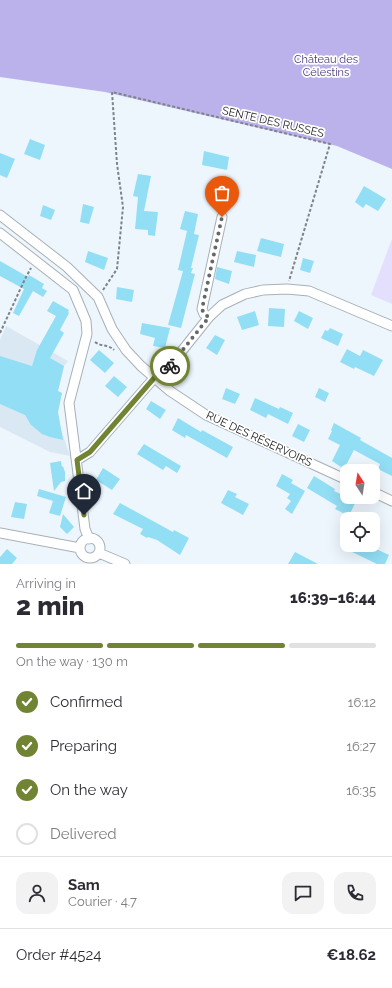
<!DOCTYPE html>
<html lang="en">
<head>
<meta charset="utf-8">
<style>
  body { margin:0; font-family:Raleway,sans-serif; background:#f2f2f3; color:#2b2b33; height:100vh; display:flex; flex-direction:column; font-size:15px; white-space:nowrap }
  * { box-sizing:border-box; margin:0 }
  p { font-size:13px; color:#7c7c81 }
  .icon { flex:none; width:22px; height:22px; fill:none; stroke:currentColor; stroke-width:2; stroke-linecap:round; stroke-linejoin:round }
  .map { position:relative; height:564px; overflow:hidden }
  .details { display:flex; flex-direction:column; background:#fff; flex:1 }
  .details>* { flex:none }
  .needle { width:26px; rotate:348deg }
  .tools { position:absolute; left:340px; top:464px; display:grid; gap:8px }
  .tools a { display:grid; place-items:center; width:40px; height:40px; border-radius:8px; background:#fff; box-shadow:0 4px 16px #0002; font-size:20px }
  .pin { position:absolute; display:grid; place-items:center; width:34px; height:34px; color:#fff; margin:-41px -17px; border-radius:50% 50% 50% 0; rotate:-45deg; box-shadow:0 0 4px #0007 }
  .pin .icon { rotate:45deg }
  .courier { position:absolute; display:grid; place-items:center; width:40px; height:40px; margin:-20px; border:3px solid #718434; border-radius:50%; background:#fff; color:#222; box-shadow:0 1px 5px #0007 }
  .summary em { font-style:normal; font-weight:800 }
  .summary div { display:flex; flex-direction:column-reverse }
  .summary { display:flex; align-items:center; justify-content:space-between; height:68px; padding:0 16px }
  h1 { font-size:26px; font-weight:800; line-height:30px }
  .bar { display:grid; grid-template-columns:repeat(4,1fr); gap:6px 4px; align-content:center; height:48px; padding:0 16px }
  .bar i { height:5px; border-radius:3px; background:#e1e1e2 }
  .bar .active { background:#718434 }
  .bar p { grid-column:span 4 }
  .line { display:flex; align-items:center; gap:10px; padding:0 16px; border-top:1px solid #e1e1e2 }
  .line div { flex:1 }
  .round { display:grid; place-items:center; flex:none; width:42px; height:42px; border-radius:12px; background:#f2f2f3 }
  ol { padding:0 16px; list-style:none }
  li { display:flex; align-items:center; gap:12px; height:44px }
  li p { margin-inline-start:auto }
  li .icon { padding:4px; border-radius:50%; background:#718434; color:#fff; stroke-width:4 }
  li:last-child { color:#7c7c81 }
  li i { width:22px; height:22px; border:2px solid #e1e1e2; border-radius:50% }
  .map>svg:first-child { display:block }
  .built { fill:#dae8f4 }
  .green { fill:#e3dffc }
  .forest { fill:#bcb2eb }
  .building { fill:#92def5 }
  .lines { fill:none; stroke-linecap:round; stroke-linejoin:round }
  .street-casing { stroke:#a8b0b6; stroke-width:11 }
  .path { stroke:#7d8387; stroke-width:2; stroke-dasharray:3 2; stroke-linecap:butt }
  .street { stroke:#fff; stroke-width:9 }
  .done { stroke:#63686b; stroke-width:4; stroke-dasharray:0 7.2 }
  .route { stroke:#718434; stroke-width:5 }
  .labels { text-anchor:middle; dominant-baseline:central; stroke-width:3.5; stroke-linejoin:round; paint-order:stroke }
  .park-label { font-size:11px; fill:#49377c; stroke:#fff }
  .street-label { font-size:11px; fill:#181b1d; stroke:#fff }
</style>
</head>
<body>
<div class="map">
<svg width="392" height="564" viewBox="0 0 392 564">
  <rect width="100%" height="100%" fill="#eef6fd"/>
  <!-- built -->
  <path class="built" d="M6 326 68 361 64 366 58 391 62 393 58 412 60 426 70 456 50 452 0 427V340Z"/>
  <!-- green -->
  <path class="green" d="M392 239V304L371 295Z"/>
  <!-- forest -->
  <path class="forest" d="M0 0H392V169L337 146 105 92 0 77Z"/>
  <!-- building -->
  <path class="building" d="M30 139 45 145 40 160 24 154Z
    M204 151 229 157 227 170 202 165Z
    M0 153 15 159 7 178 0 175Z
    M138 174 151 176 144 211 158 212 155 236 148 235V230L135 229 138 197 133 196Z
    M364 186 386 199 378 211 366 204 363 208 355 202Z
    M83 204 94 207 89 224 80 222Z
    M43 205 55 210 51 220 40 216Z
    M185 211 198 214 194 234 199 235 191 268H193L191 273 195 274 181 328 168 325 183 271 178 270 187 231 180 229Z
    M261 238 284 244 281 257 257 251Z
    M88 251 108 258 104 270 85 262Z
    M237 251 256 255 254 267 234 262Z
    M303 258 314 261 310 273 300 270Z
    M0 261 28 277 29 275 44 284 42 288 47 291 43 297 33 291 19 316 13 313 24 289 0 276Z
    M217 267 232 271 229 284 215 279Z
    M117 287 134 290 132 302 116 299Z
    M53 301 69 310 68 312 69 313 60 330 64 333 50 358 64 366 58 391 62 393 58 412 63 440 50 437 42 434 31 425 25 415 0 404V356L32 366 37 350 56 316 47 311Z
    M269 308 285 309 284 327 268 326Z
    M255 311 259 325 242 330 237 317Z
    M299 311 313 318 308 329 294 321Z
    M142 323 170 328 165 348 153 346 155 338 140 334Z
    M330 328 343 334 338 346 321 338 325 330 328 331Z
    M215 335 225 340 217 355 206 348Z
    M347 349 360 356 363 350 383 360 374 376 355 367 354 369 340 362Z
    M99 350 114 363 105 373 90 360Z
    M114 376 127 387 118 397 105 386Z
    M226 388 240 394 235 404 222 399Z
    M319 388 329 393 325 402 315 397Z
    M255 398 279 409 280 407 293 413 288 424 268 414 266 418 250 410Z
    M151 401 166 410 160 419 146 409Z
    M178 418 201 432 202 430 233 447 227 458 186 435 185 438 172 430Z
    M334 423 361 438 360 440 392 458V476L378 469 380 464 354 450 344 469 332 461 340 445 328 439 332 431 331 430Z
    M298 424 310 430 304 442 292 436Z
    M144 444 181 466 177 473 166 466 163 470 137 454Z
    M61 461 62 467 63 466 65 472V481L61 482 54 491 50 463Z
    M103 468 120 479 112 490 96 480Z
    M282 474 293 480 291 483 305 491 292 514 285 509 291 501 287 498 290 494 276 486Z
    M314 476 335 489 334 491 356 501 349 516 335 509 337 506 307 488Z
    M39 489 66 497 60 516 49 513 53 501 37 496Z
    M228 490 237 494 235 497 249 504 243 515 221 503Z
    M15 502 27 504 24 519 11 517Z
    M120 503 173 532 174 530 189 538 180 555 157 540 148 537 147 538 140 534 143 529 113 514Z
    M63 514 74 527 67 534 60 527Z
    M353 545H368L389 555 385 564H377L350 551Z
    M7 549 17 558 12 564H0V557Z
    M295 552 318 564H288Z"/>
  <g class="lines">
    <!-- street casing -->
    <g class="street-casing">
      <path id="street" d="M0 215 67 267 98 297 112 329 126 350 141 366 170 391 206 415 347 480
        M0 233 73 290 86 321 87 334 69 403 85 529 89 539
        M209 317 204 314 202 309 222 217
        M77 460 90 452 155 377 165 372 209 317 222 305 245 294 263 290 287 289 309 291 392 326
        M373 492 392 501
        M0 533 80 548
        M80 548a10 10 0 1 1 20 0a10 10 0 1 1-20 0Z
        M99 553 125 564"/>
    </g>
    <!-- path -->
    <path class="path" d="M103 290 117 269 123 207 117 164 112 92 330 144 289 281
      M0 333 25 279 31 268
      M95 342C101 347 108 344 114 350"/>
    <!-- street -->
    <use href="#street" class="street"/>
  </g>
  <g class="lines">
    <!-- done -->
    <path class="done" d="M170 366 209 317 204 314 202 309 222 217"/>
    <!-- route -->
    <path class="route" d="M84 515 77 460 90 452 155 377 165 372 170 366"/>
  </g>
  <g class="labels">
    <!-- park labels -->
    <g class="park-label">
      <text x="326" y="59">Château des<tspan x="326" dy="13">Célestins</tspan></text>
    </g>
    <!-- street labels -->
    <g class="street-label">
      <text transform="translate(273 122) rotate(13)">SENTE DES RUSSES</text>
      <text transform="translate(259 439) rotate(25)">RUE DES RÉSERVOIRS</text>
    </g>
  </g>
</svg>
<div class="tools">
<a><svg class="needle" viewBox="-14 -14 28 28"><path d="M0-13l5 13h-10z" fill="#e53935"/><path d="M0 13l5-13h-10z" fill="#7c7c81"/></svg></a>
<a><svg class="icon" aria-label="locate" viewBox="0 0 24 24"><circle cx="12" cy="12" r="6"/><path d="M12 2v4M12 18v4M2 12h4M18 12h4"/></svg></a>
</div>
<div class="pin" style="left:222px;top:217px;background:#ea580c"><svg class="icon" aria-label="bag" viewBox="0 0 24 24"><path d="M5 8h14l-1 12H6zM9 8a3 3 0 0 1 6 0"/></svg></div>
<div class="pin" style="left:84px;top:515px;background:#1f2937"><svg class="icon" aria-label="home" viewBox="0 0 24 24"><path d="M3 11l9-7 9 7M6 9v11h12V9"/></svg></div>
<div class="courier" style="left:170px;top:366px"><svg class="icon" aria-label="bike" viewBox="0 0 24 24"><circle cx="6" cy="16" r="4"/><circle cx="18" cy="16" r="4"/><path d="M6 16l4-8h5l3 8M10 8l3 8H6M13 5h3"/></svg></div>
</div>
<section class="details">
<div class="summary"><div><h1>2 min</h1><p>Arriving in</p></div><em>16:39–16:44</em></div>
<div class="bar"><i class="active"></i><i class="active"></i><i class="active"></i><i></i><p>On the way · 130 m</p></div>
<ol>
<li><svg class="icon" aria-label="check" viewBox="0 0 24 24"><path d="M5 12l5 5 9-10"/></svg>Confirmed<p>16:12</p></li>
<li><svg class="icon" aria-label="check" viewBox="0 0 24 24"><path d="M5 12l5 5 9-10"/></svg>Preparing<p>16:27</p></li>
<li><svg class="icon" aria-label="check" viewBox="0 0 24 24"><path d="M5 12l5 5 9-10"/></svg>On the way<p>16:35</p></li>
<li><i></i>Delivered</li>
</ol>
<div class="line" style="height:72px"><a class="round"><svg class="icon" aria-label="person" viewBox="0 0 24 24"><circle cx="12" cy="8" r="4"/><path d="M4 21q1-7 8-7t8 7"/></svg></a><div><b>Sam</b><p>Courier · 4.7</p></div><a class="round"><svg class="icon" aria-label="chat" viewBox="0 0 24 24"><path d="M4 5h16v11H9l-5 4z"/></svg></a><a class="round"><svg class="icon" aria-label="phone" viewBox="0 0 24 24"><path d="M5 4h4l2 5-3 2q2 4 5 5l2-3 5 2v4C11 20 4 13 5 4z"/></svg></a></div>
<div class="line" style="height:52px"><div>Order #4524</div><b>€18.62</b></div>
</section>
</body>
</html>
